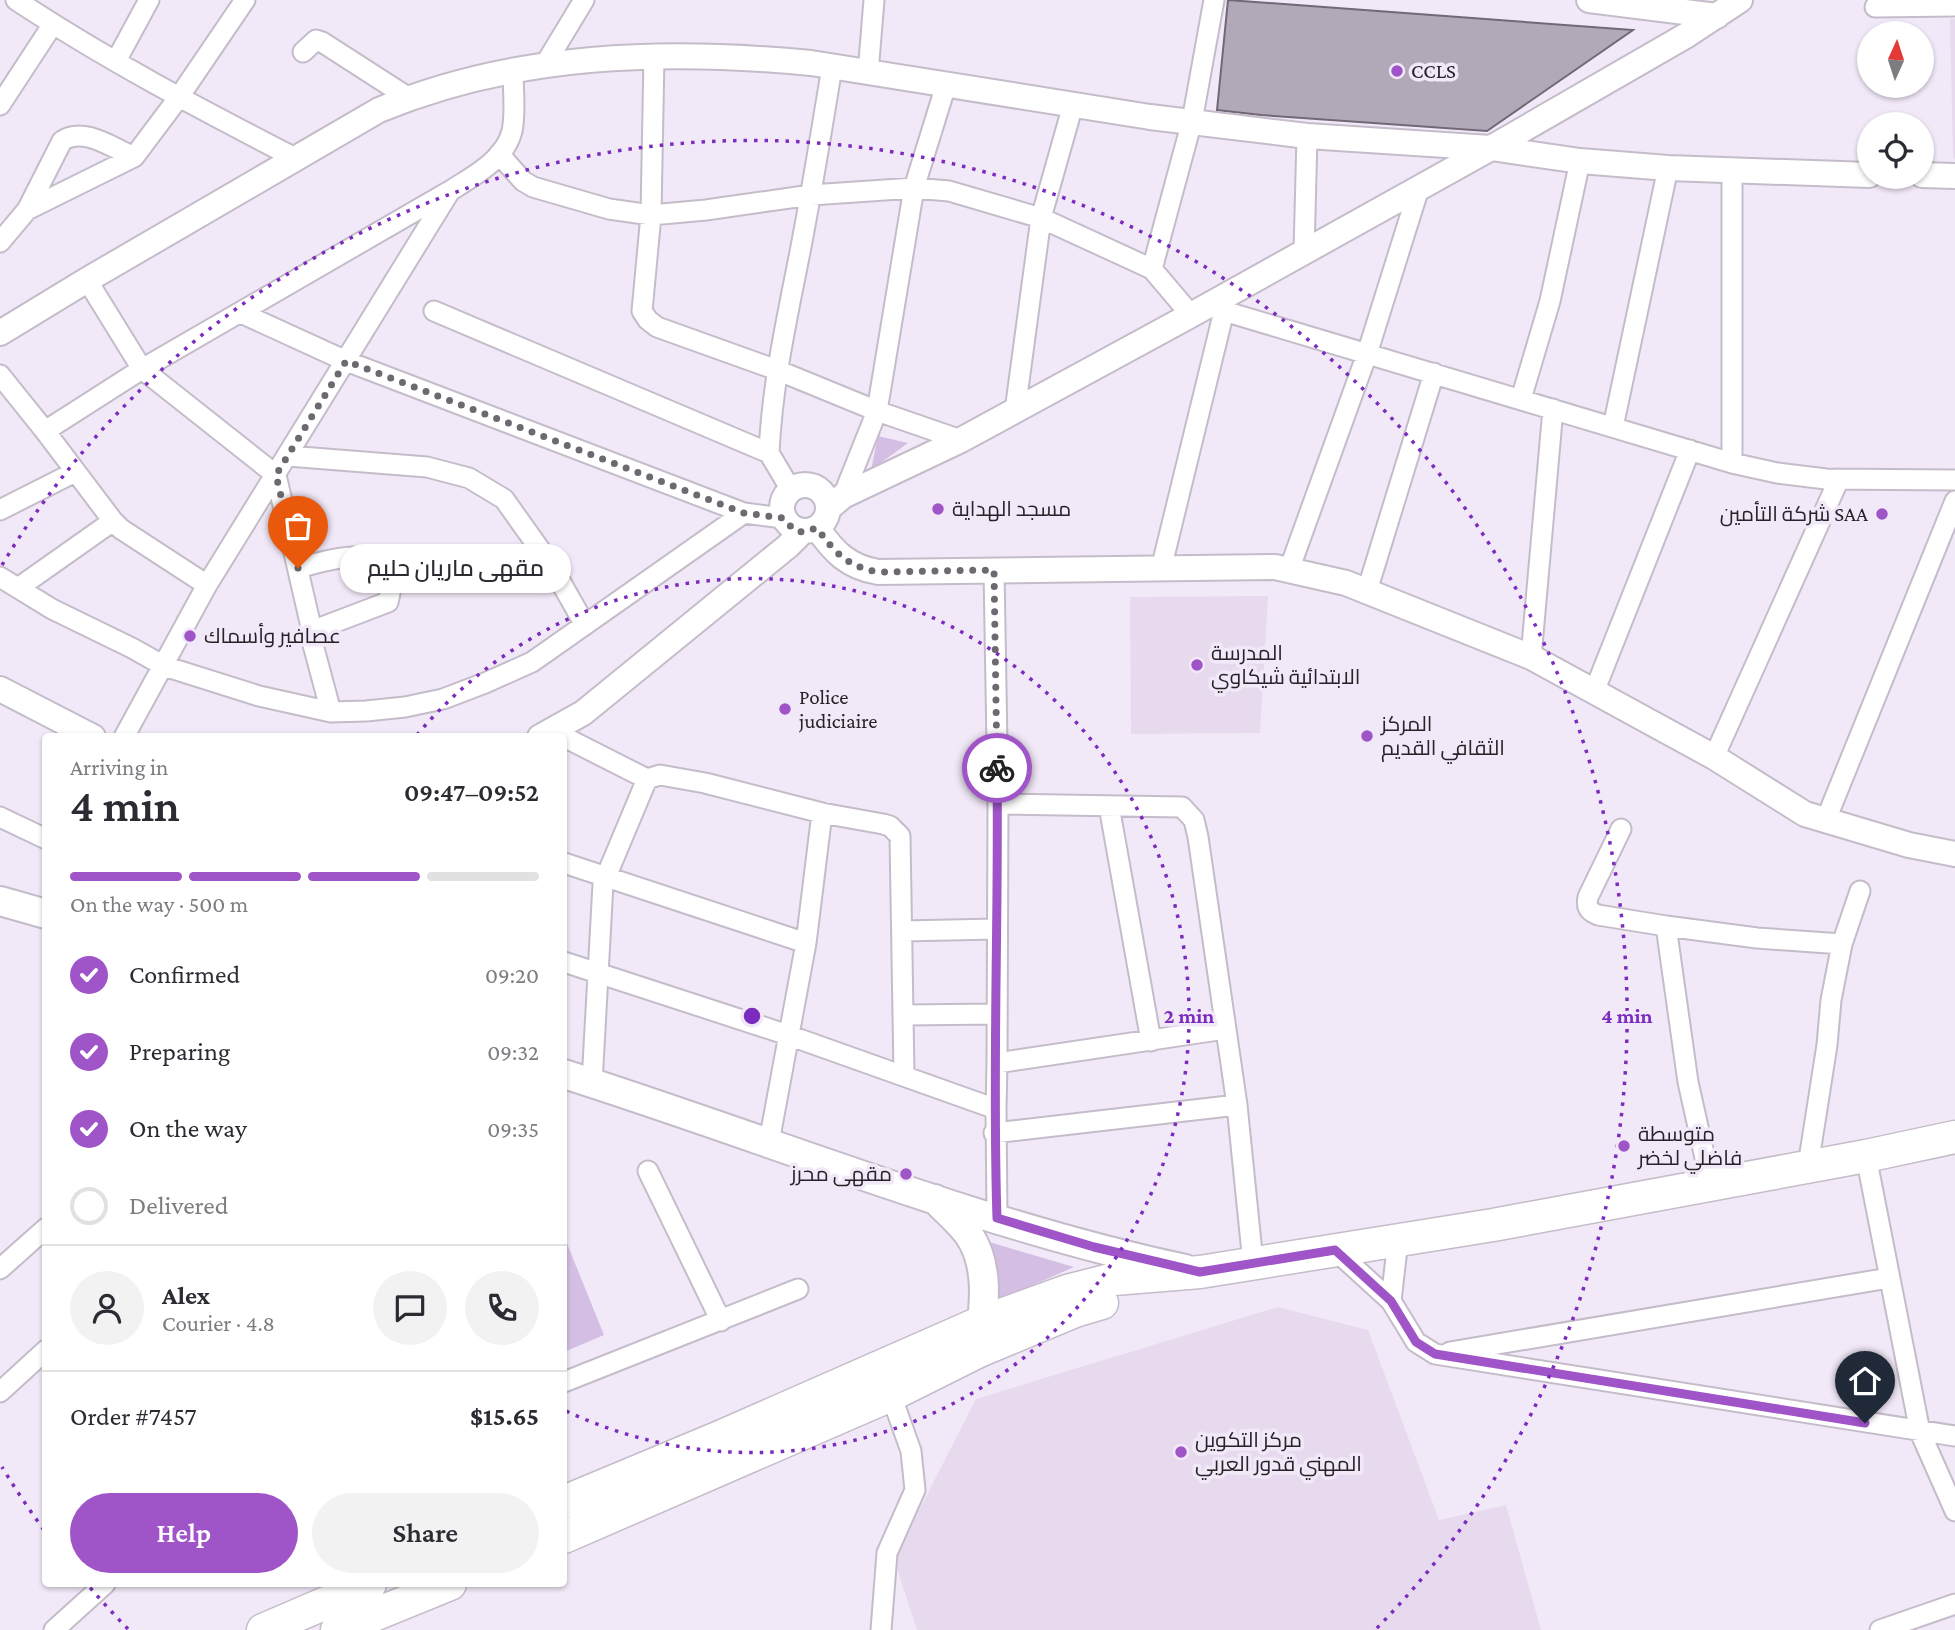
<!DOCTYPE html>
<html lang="en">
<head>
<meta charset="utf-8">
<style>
  body { margin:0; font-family:"Crimson Pro",Cairo,serif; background:#f2f2f3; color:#2b2b33; height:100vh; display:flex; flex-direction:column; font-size:26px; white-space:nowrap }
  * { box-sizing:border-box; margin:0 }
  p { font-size:23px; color:#7c7c81 }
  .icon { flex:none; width:38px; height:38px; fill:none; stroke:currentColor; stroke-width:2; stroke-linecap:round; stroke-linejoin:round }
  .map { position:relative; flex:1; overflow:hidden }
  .panel { position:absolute; left:42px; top:733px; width:525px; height:854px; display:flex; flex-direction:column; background:#fff; border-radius:7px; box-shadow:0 2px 5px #0004 }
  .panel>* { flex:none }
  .needle { width:46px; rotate:3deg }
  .fabs { position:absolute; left:1857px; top:21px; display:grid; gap:14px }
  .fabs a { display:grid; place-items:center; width:77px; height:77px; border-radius:50%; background:#fff; box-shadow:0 2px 5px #0004; font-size:35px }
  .pin { position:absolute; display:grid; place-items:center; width:60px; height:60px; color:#fff; margin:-72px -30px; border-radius:50% 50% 50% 0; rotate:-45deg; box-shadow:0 0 7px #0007 }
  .pin .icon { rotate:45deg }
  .courier { position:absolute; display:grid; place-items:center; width:70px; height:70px; margin:-35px; border:5px solid #9f54c7; border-radius:50%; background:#fff; color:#222; box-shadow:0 2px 9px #0007 }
  .bubble { position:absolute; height:49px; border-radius:24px; background:#fff; box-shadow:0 2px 5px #0004; font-size:23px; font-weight:600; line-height:49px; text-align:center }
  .summary em { font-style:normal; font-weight:600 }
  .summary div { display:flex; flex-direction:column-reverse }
  .summary { display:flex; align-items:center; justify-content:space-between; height:119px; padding:0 28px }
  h1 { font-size:46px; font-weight:600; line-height:52px }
  .bar { display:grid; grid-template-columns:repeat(4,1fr); gap:10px 7px; align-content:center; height:84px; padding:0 28px }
  .bar i { height:9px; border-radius:5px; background:#e1e1e2 }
  .bar .active { background:#9f54c7 }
  .bar p { grid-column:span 4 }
  .line { display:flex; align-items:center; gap:18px; padding:0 28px; border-top:2px solid #e1e1e2 }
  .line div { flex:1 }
  .round { display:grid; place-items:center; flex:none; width:74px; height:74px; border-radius:37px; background:#f2f2f3 }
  ol { padding:0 28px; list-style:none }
  li { display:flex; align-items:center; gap:21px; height:77px }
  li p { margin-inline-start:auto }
  li .icon { padding:7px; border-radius:50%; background:#9f54c7; color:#fff; stroke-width:4 }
  li:last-child { color:#7c7c81 }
  li i { width:38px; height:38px; border:4px solid #e1e1e2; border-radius:50% }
  .action { display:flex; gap:14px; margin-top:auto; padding:14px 28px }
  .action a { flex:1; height:80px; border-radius:42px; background:#9f54c7; color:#fff; font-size:28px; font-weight:600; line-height:80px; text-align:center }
  .action a+a { background:#f2f2f3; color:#2b2b33 }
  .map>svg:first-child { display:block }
  .built { fill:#e7daef }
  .green { fill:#d5bee4 }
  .building { fill:#b1a9b7; stroke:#706975; stroke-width:2 }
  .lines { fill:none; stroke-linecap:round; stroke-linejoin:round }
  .minor-casing { stroke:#c5bcca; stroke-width:23 }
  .tertiary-casing { stroke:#c5bcca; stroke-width:28 }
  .secondary-casing { stroke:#c5bcca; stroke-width:32 }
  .primary-casing { stroke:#c5bcca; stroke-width:35 }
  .minor { stroke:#fff; stroke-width:19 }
  .tertiary { stroke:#fff; stroke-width:24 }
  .secondary { stroke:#fff; stroke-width:28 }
  .primary { stroke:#fff; stroke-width:32 }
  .done { stroke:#6e6971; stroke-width:7; stroke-dasharray:0 12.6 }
  .route { stroke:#9f54c7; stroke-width:9 }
  .ring { fill:none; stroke:#7b2cbf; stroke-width:3.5; stroke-dasharray:3.5 7 }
  .poi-dot { fill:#9f54c7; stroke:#f2e9f8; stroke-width:2.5 }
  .labels { text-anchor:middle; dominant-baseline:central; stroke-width:7; stroke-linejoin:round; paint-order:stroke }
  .poi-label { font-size:21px; fill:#272429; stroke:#f2e9f8; text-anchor:start }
  .centre { fill:#7b2cbf; stroke:#f2e9f8; stroke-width:3.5 }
  .ring-label { font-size:21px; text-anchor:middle; font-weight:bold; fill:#7b2cbf; stroke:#f2e9f8; stroke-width:7; stroke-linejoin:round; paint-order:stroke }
</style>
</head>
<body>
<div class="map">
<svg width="1955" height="1630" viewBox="0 0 1955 1630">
  <rect width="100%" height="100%" fill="#f2e9f8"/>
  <!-- built -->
  <path class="built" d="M1950 19H1955V158H1953Z
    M1268 596 1260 733 1131 734 1130 597Z
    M1278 1307 1368 1330 1439 1520 1506 1505 1541 1630H917L894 1559 976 1399Z"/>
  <!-- green -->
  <path class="green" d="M878 436 908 443 871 470Z
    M564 1236 604 1335 564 1352Z
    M979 1239 1074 1267 997 1301Z"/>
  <!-- building -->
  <path class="building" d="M1228 0 1633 30 1487 131 1261 115 1217 110Z"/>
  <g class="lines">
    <!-- minor casing -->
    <g class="minor-casing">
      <path id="minor" d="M16 0C105 59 200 109 295 158
        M1875 7 1955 6
        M303 52 316 40 322 42 409 98
        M654 56 651 215 642 311 648 320 657 327 777 370 877 411 961 440
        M116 61 149 0
        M544 66 584 0
        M868 73 874 0
        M0 105 53 24
        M499 154 523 181 533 187 609 209 651 215 706 210 811 195 914 188 949 191 1041 218 1152 269 1192 121 1214 0
        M1732 171V463
        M27 210 62 141C83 126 113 148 134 157
        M0 242 27 210 134 157 179 97 245 0
        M1304 252 1307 136
        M1152 269 1191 315
        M87 280 142 369 276 475 312 631
        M1207 306 1732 463 1777 473 1826 479 1955 480
        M434 311 769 453 791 490
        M241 313 346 361 744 513 783 518
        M0 375 45 431 113 521 121 529 207 585
        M1521 399 1550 301 1580 161
        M1015 411 1041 218 1073 105
        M1613 427 1668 168
        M45 431 142 369 448 192
        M769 453C772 385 787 318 800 252 812 190 822 128 832 67
        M288 456 427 467 469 478 504 499 551 565 585 625
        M843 496 877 411 914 188 946 85
        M0 510 75 472
        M298 568C332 559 406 536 388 602L312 631V641L331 712
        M1161 569 1224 311
        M994 570 998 804 997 1063 1225 1029
        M1289 570 1367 354 1419 188
        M0 577 52 609 132 648 164 666 259 696 331 712 366 711 405 707 443 699 485 683 532 662 744 513
        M18 588 113 521
        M1367 591 1434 373
        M1531 657 1553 409
        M1594 692 1690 450
        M124 737 207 585 450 191C473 176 505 160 512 131 516 113 513 90 513 71
        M564 737 647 779 603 884 592 1083
        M1714 757 1839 479
        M647 779 660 775 705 783 822 813 883 824 890 826 900 836 904 1075
        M998 804 1182 807 1194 820 1198 837 1237 1105 1253 1263
        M1109 806 1151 1041
        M0 817 46 839
        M1825 822 1955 501
        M1621 829 1588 897C1586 907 1588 911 1598 915L1666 926
        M564 863 806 943
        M902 931 997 929
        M564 962 788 1035 996 1109 997 1218
        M903 1015 997 1014
        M996 1109 997 1063
        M994 1133 1237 1105
        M769 1142 806 943 822 813
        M1866 1156 1920 1432 1955 1511
        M1808 1166 1827 1045 1831 1000 1842 944 1860 891
        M648 1171 721 1321
        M1711 1185 1688 1082 1666 926 1757 938 1842 944
        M1335 1250 1391 1301 1398 1240
        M0 1269 46 1228
        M1391 1301 1416 1342 1435 1354 1955 1436
        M1450 1352 1889 1278
        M564 1382 798 1289
        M0 1392 46 1350
        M54 1630 105 1584
        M881 1630 887 1553 915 1490 911 1451 891 1395
        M1880 1630 1955 1604"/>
    </g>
    <!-- tertiary casing -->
    <g class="tertiary-casing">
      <path id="tertiary" d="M1589 0 1717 16
        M1922 175 1955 176
        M0 333 87 280 379 110C516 53 666 49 811 63L1150 117 1307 136 1491 148 1580 161 1668 168 1869 175
        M782 508a23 23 0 1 1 46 0a23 23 0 1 1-46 0Z
        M828 509 843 496 961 440 1191 315 1491 148 1687 35 1740 0
        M817 528C834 552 848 567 878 572L1275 567 1346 583 1531 657 1714 757 1805 814 1909 845 1955 854
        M0 689 93 737
        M540 737 583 713 788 546 802 532"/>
    </g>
    <!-- secondary casing -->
    <g class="secondary-casing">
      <path id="secondary" d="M0 901 46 914
        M564 1074C769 1139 975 1224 1185 1269
        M935 1199C946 1211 960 1222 969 1235 990 1266 984 1307 980 1341"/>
    </g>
    <!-- primary casing -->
    <g class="primary-casing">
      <path id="primary" d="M564 1502 720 1437 982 1322 1067 1291 1114 1279 1200 1272 1493 1225 1866 1156 1955 1137
        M564 1537 891 1395 979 1351 1075 1311 1102 1303
        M263 1630 370 1584
        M337 1630 450 1584"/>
    </g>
    <!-- minor -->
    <use href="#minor" class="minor"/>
    <!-- tertiary -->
    <use href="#tertiary" class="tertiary"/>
    <!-- secondary -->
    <use href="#secondary" class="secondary"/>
    <!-- primary -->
    <use href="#primary" class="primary"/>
  </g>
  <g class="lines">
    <!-- done -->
    <path class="done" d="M298 568 276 475 346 361 744 513 783 518 794 530 802 532 817 528C834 552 848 567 878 572L994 570 997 768"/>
    <!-- route -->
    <path class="route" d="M997 768C999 918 992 1068 997 1218L1094 1247 1200 1272 1335 1250 1391 1301 1416 1342 1435 1354 1865 1423"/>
  </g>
  <!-- distance rings -->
  <g class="ring">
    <path d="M417 735A437 437 0 1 1 564 1410"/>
    <path d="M128 1629A875 875 0 0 1 87 1584M44 1530A875 875 0 0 1 2 1467M2 565A875 875 0 1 1 1376 1629"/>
  </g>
  <!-- markers -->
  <g class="poi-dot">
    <circle cx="1397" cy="71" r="7"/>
    <circle cx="938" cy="509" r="7"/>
    <circle cx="1882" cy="514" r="7"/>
    <circle cx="190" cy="636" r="7"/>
    <circle cx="1197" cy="665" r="7"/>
    <circle cx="785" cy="709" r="7"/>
    <circle cx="1367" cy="736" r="7"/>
    <circle cx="1624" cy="1146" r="7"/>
    <circle cx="906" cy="1174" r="7"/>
    <circle cx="1181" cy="1452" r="7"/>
  </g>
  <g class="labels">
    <!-- poi labels -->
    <g class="poi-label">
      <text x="1411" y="71">CCLS</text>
      <text x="952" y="509">مسجد الهداية</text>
      <text x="1868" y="514" text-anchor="end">شركة التأمين SAA</text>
      <text x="204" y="636">عصافير وأسماك</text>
      <text x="1211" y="653">المدرسة<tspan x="1211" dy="24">الابتدائية شيكاوي</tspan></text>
      <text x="799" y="697">Police<tspan x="799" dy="24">judiciaire</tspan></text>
      <text x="1381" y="724">المركز<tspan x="1381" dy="24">الثقافي القديم</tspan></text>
      <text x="1638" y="1134">متوسطة<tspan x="1638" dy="24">فاضلي لخضر</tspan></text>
      <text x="892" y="1174" text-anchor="end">مقهى محرز</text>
      <text x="1195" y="1440">مركز التكوين<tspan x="1195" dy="24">المهني قدور العربي</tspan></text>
    </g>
  </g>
  <circle cx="752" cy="1016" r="10" class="centre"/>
  <g class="ring-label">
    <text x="1189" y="1023">2 min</text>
    <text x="1627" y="1023">4 min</text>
  </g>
</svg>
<div class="fabs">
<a><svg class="needle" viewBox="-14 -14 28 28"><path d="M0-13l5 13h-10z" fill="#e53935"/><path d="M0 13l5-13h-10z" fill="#7c7c81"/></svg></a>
<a><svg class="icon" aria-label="locate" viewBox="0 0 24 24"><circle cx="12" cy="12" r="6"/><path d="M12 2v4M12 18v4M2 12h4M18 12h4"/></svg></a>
</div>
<div class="pin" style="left:298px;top:568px;background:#ea580c"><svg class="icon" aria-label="bag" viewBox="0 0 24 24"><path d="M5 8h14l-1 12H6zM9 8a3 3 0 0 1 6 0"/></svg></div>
<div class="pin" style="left:1865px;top:1423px;background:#1f2937"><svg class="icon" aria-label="home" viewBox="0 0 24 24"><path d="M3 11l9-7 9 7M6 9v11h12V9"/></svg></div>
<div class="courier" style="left:997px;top:768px"><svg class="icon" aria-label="bike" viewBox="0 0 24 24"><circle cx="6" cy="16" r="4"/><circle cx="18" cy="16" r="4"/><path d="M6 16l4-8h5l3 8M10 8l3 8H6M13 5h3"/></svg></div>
<div class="bubble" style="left:340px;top:544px;width:231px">مقهى ماريان حليم</div>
<section class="panel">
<div class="summary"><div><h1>4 min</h1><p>Arriving in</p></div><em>09:47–09:52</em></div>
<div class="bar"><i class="active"></i><i class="active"></i><i class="active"></i><i></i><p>On the way · 500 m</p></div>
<ol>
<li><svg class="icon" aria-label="check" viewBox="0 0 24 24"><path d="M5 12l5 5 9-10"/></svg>Confirmed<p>09:20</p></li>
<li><svg class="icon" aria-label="check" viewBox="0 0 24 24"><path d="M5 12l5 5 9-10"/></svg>Preparing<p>09:32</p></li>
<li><svg class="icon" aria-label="check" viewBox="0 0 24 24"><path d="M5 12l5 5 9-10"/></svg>On the way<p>09:35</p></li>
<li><i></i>Delivered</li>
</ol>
<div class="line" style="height:126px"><a class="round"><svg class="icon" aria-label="person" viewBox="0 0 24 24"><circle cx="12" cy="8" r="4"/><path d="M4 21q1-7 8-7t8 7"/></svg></a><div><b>Alex</b><p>Courier · 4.8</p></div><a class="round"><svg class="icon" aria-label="chat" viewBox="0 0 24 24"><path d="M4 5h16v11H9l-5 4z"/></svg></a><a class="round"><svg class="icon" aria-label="phone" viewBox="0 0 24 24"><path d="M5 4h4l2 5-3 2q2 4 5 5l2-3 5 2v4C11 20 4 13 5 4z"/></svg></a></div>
<div class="line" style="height:91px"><div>Order #7457</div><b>$15.65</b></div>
<div class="action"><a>Help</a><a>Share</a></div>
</section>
</div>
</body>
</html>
